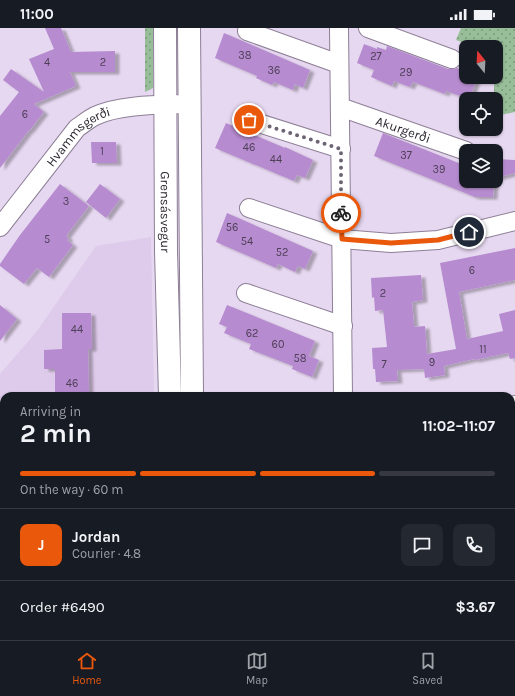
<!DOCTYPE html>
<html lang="en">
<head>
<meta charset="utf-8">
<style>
  body { margin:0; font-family:Karla,sans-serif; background:#242831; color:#f1f3f6; height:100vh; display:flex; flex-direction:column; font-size:15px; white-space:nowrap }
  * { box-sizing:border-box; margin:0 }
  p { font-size:13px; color:#9ea1a6 }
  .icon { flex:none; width:22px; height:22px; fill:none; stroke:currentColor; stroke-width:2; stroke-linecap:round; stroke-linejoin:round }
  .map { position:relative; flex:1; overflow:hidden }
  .details { position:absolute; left:0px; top:364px; width:515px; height:248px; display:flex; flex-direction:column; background:#171b24; border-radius:12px 12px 0 0; box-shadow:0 1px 3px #0004 }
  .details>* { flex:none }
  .needle { width:26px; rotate:342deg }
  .fabs { position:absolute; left:459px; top:12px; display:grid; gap:8px }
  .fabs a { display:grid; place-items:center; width:44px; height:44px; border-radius:8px; background:#171b24; box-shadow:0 1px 3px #0004; font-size:20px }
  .pin { position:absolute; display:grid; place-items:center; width:34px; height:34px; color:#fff; margin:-17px; border:2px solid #fff; border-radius:50%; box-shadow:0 1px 4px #0007 }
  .courier { position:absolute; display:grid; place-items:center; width:40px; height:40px; margin:-20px; border:3px solid #ea580c; border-radius:50%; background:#fff; color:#222; box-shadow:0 1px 5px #0007 }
  .head em { font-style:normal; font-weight:700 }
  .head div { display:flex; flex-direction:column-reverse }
  .head { display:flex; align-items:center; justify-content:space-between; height:68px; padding:0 20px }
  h1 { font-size:26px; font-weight:700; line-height:30px }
  .bar { display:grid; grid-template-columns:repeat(4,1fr); gap:6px 4px; align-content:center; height:48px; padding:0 20px }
  .bar i { height:5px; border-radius:3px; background:#363941 }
  .bar .on { background:#ea580c }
  .bar p { grid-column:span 4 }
  .line { display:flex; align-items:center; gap:10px; padding:0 20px; border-top:1px solid #363941 }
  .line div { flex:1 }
  .round { display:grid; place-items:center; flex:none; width:42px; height:42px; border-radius:8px; background:#242831 }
  .status { display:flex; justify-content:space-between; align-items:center; height:28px; padding:0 20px; background:#171b24; direction:ltr }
  .status svg { height:11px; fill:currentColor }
  .dock { display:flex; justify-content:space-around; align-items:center; height:56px; border-top:1px solid #363941; background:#171b24; font-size:11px; color:#9ea1a6 }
  .dock a { display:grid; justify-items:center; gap:2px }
  .dock .on { color:#ea580c }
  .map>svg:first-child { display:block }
  .built { fill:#decaea }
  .grass { fill:url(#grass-dots) }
  .building { fill:#b68bcf; filter:url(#shadow) }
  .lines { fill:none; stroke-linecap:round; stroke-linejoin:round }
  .minor-casing { stroke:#8d7f96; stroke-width:20 }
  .major-casing { stroke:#8d7f96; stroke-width:24 }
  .minor { stroke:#fff; stroke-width:18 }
  .major { stroke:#fff; stroke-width:22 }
  .done { stroke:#6d6473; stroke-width:4; stroke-dasharray:0 7.2 }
  .route { stroke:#ea580c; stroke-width:5 }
  .labels { text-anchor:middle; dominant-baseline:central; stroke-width:3; stroke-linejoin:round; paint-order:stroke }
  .number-label { font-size:11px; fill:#4e3f57 }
  .street-label { font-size:13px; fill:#2b262f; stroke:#f5e5fe }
</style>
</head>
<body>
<div class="status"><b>11:00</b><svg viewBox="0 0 49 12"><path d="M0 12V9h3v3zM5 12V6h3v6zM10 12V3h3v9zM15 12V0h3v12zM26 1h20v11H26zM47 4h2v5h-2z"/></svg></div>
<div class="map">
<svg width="515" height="612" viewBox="0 0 515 612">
  <defs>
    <pattern id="grass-dots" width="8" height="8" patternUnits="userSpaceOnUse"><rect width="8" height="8" fill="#97be98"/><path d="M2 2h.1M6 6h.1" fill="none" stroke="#7b9a7c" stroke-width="1.8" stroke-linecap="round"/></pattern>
    <filter id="shadow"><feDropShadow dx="4.5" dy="2.5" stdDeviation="1" flood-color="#0004"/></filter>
  </defs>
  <rect width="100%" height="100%" fill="#e7d8f1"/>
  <!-- built -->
  <path class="built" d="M151 209 154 368H4V405L0 403V346L37 303 96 218Z"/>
  <!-- grass -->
  <path class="grass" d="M145 0H153V60L145 64Z
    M461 0H515V84L496 88V71H494V49H496V19H476L456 12Z
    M0 503 4 505V608H40V612H0Z"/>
  <!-- building -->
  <path class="building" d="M45 0H61L71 24 115 23V44H70L76 58 34 76 44 84 29 103V102L0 140V88L19 64 3 52 11 41 44 64 29 31 54 21Z
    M224 5 310 42 303 60 295 56 293 62 274 54 272 57 256 50 257 48 215 30Z
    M364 16 377 21V19L386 22 387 18 448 41H453L457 40 466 43V49L476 53 469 71 446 63 445 66 413 54 410 59 394 53 392 58 371 49 374 42 357 35Z
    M226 95 285 120V119L313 132 305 150 297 147 294 153 215 120Z
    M383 105 466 138V153H494L493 169H475L374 128Z
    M91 114H116L117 135H92Z
    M496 131 515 132V145L496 150Z
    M60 156 89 178 66 208 69 210 67 212 73 217 49 249 37 240 24 256 0 238V236L20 207Z
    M100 156 120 171 106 190 86 174Z
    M227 185 313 223 305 241 298 238 295 244 278 236 276 240 216 214Z
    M515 220V252L459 264 467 311 503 303 499 286 515 282V330L510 331 508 325 475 332 474 331 444 338 445 347 425 350 424 341 397 342 398 353 376 354 375 341H373L372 320 387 319 383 282 375 283 374 269 372 270 371 250 421 247 423 272 412 274 414 299 425 298 427 326 456 321 440 235Z
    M0 277 17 291 0 313Z
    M227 277 315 313 309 328 319 332 312 349 292 341 293 338 249 321 251 316 224 305 227 299 219 296Z
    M62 285H91L92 321H88L89 368H55V341H44V322L62 321Z"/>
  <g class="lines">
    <!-- minor casing -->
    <g class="minor-casing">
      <g id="minor">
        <path d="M339 0 343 368"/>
        <path d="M368 0 452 31"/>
        <path d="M247 3 339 36"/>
        <path id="s1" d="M340 79 466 123"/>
        <path d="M249 92 341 121"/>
        <path d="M249 180 342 211 391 215 438 212 515 193"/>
        <path id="s2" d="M0 199 77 100C83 96 89 91 95 88 120 76 162 77 190 76"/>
        <path d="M246 265 343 298"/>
        <path d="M511 378 515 377"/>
        <path d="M0 487 4 489"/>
        <path d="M414 608 415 612"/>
      </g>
    </g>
    <!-- major casing -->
    <g class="major-casing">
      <g id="major">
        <path id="s3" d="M165 0 166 223 170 368"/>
        <path d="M189 0 192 368"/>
        <path d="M171 612V608"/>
        <path d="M193 612V608"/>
      </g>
    </g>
    <!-- minor -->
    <use href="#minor" class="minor"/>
    <!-- major -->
    <use href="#major" class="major"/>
  </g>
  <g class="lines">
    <!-- done -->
    <path class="done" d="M249 92 341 121V185"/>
    <!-- route -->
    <path class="route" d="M341 185 342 211 391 215 438 212 469 204"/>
  </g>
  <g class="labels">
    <!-- number labels -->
    <g class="number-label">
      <text x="245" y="27">38</text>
      <text x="376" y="28">27</text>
      <text x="47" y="34">4</text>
      <text x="103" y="34">2</text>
      <text x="274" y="42">36</text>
      <text x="406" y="44">29</text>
      <text x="25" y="86">6</text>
      <text x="249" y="119">46</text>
      <text x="102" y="123">1</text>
      <text x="406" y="127">37</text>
      <text x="276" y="131">44</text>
      <text x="439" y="141">39</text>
      <text x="66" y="173">3</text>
      <text x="232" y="199">56</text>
      <text x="47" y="211">5</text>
      <text x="247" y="213">54</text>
      <text x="282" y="224">52</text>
      <text x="472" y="242">6</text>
      <text x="383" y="265">2</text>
      <text x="77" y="301">44</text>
      <text x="252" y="305">62</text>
      <text x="278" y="316">60</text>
      <text x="483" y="321">11</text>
      <text x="300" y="330">58</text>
      <text x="432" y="334">9</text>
      <text x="384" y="336">7</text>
      <text x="72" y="355">46</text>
    </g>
    <!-- street labels -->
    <g class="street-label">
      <text stroke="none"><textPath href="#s1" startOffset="67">Akurgerði</textPath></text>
      <text stroke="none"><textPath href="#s2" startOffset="121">Hvammsgerði</textPath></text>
      <text stroke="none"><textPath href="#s3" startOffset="184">Grensásvegur</textPath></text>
    </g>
  </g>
</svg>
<div class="fabs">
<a><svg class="needle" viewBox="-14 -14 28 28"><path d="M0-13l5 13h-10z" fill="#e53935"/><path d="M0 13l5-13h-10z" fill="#9ea1a6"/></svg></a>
<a><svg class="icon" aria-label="locate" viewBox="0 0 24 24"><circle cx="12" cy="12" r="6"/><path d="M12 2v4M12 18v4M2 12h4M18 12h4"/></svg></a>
<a><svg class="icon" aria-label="layers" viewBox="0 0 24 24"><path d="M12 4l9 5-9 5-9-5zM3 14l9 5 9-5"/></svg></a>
</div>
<div class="pin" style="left:249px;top:92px;background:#ea580c"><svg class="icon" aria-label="bag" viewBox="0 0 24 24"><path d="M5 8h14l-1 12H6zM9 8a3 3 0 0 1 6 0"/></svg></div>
<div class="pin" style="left:469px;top:204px;background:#1f2937"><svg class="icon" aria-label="home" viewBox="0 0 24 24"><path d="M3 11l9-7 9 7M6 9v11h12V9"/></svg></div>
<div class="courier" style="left:341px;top:185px"><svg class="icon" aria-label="bike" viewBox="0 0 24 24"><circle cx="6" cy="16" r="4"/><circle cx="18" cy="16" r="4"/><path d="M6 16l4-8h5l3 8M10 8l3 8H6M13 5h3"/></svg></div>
<section class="details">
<div class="head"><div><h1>2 min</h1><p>Arriving in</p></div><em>11:02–11:07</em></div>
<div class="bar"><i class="on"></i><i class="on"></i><i class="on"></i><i></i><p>On the way · 60 m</p></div>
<div class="line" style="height:72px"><b class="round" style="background:#ea580c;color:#fff">J</b><div><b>Jordan</b><p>Courier · 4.8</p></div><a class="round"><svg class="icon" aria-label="chat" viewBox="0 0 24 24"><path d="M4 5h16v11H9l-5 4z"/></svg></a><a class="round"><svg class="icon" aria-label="phone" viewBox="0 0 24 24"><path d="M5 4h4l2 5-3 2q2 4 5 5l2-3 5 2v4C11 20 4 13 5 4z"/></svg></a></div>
<div class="line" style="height:52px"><div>Order #6490</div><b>$3.67</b></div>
</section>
</div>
<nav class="dock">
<a class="on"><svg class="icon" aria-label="home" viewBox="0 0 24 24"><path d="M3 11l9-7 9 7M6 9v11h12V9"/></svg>Home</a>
<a><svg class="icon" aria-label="map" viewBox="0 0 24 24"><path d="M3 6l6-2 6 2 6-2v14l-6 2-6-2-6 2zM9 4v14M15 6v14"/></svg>Map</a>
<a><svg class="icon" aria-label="saved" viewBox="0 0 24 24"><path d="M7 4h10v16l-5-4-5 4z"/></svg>Saved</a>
</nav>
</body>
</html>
